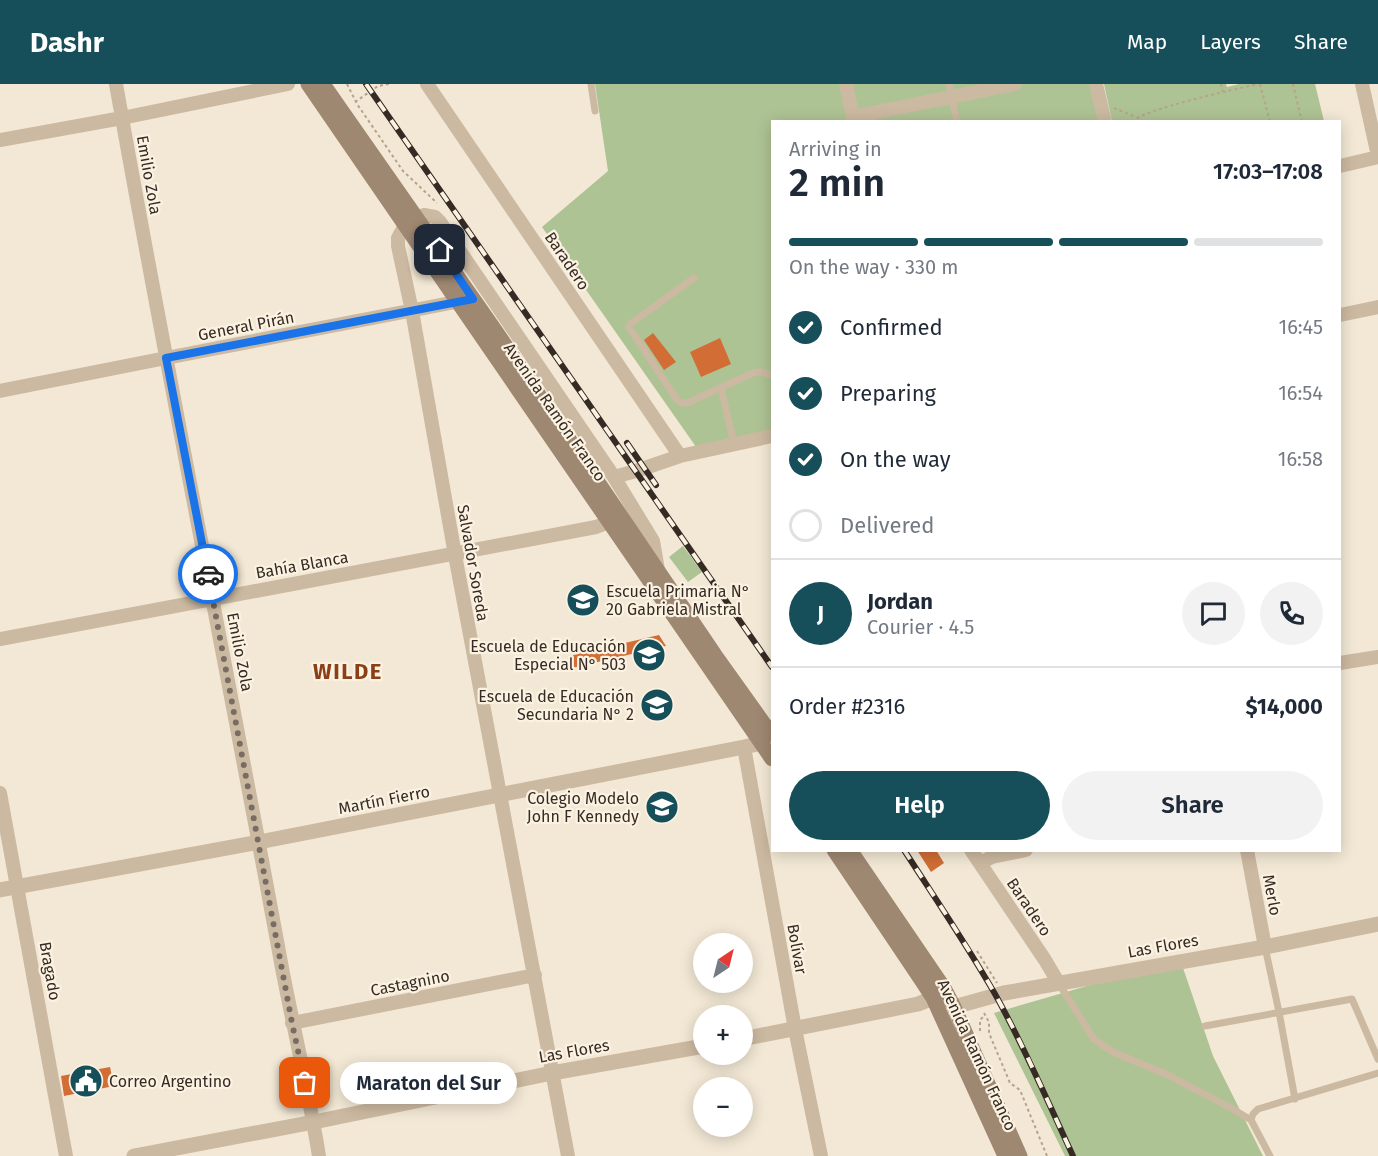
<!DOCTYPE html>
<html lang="en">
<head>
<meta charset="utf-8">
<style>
  body { margin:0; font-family:"Fira Sans",sans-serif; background:#f2f2f3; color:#1f2937; height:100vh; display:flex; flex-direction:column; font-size:22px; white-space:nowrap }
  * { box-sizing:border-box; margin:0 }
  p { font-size:20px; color:#747a83 }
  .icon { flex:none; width:33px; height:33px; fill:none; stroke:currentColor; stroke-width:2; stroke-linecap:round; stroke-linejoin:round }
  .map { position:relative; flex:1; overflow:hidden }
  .details { position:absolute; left:771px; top:36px; width:570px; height:732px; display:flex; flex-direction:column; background:#fff; border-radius:0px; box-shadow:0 3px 15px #0003 }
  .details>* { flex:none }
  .needle { width:39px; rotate:35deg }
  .fabs { position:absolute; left:693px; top:849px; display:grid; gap:12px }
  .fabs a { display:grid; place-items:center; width:60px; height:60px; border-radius:50%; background:#fff; box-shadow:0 3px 15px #0003; font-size:30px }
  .pin { position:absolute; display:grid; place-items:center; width:51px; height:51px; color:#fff; margin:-26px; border-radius:12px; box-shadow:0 3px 9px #0006 }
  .courier { position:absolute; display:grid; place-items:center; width:60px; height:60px; margin:-30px; border:4px solid #1a73e8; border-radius:50%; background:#fff; color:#222; box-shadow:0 2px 8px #0007 }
  .bubble { position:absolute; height:42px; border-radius:21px; background:#fff; box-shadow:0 3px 15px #0003; font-size:20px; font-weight:600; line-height:42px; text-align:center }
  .head em { font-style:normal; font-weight:600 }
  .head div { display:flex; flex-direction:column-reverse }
  .head { display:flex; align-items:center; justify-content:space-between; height:102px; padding:0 18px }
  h1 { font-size:39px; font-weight:600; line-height:45px }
  .bar { display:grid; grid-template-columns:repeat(4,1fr); gap:9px 6px; align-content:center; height:72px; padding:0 18px }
  .bar i { height:8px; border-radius:4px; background:#e0e1e3 }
  .bar .selected { background:#164e5a }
  .bar p { grid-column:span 4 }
  .line { display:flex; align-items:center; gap:15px; padding:0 18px; border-top:2px solid #e0e1e3 }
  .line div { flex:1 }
  .round { display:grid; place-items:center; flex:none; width:63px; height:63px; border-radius:32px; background:#f2f2f3 }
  ol { padding:0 18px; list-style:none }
  li { display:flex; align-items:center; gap:18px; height:66px }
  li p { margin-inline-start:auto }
  li .icon { padding:6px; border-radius:50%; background:#164e5a; color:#fff; stroke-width:4 }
  li:last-child { color:#747a83 }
  li i { width:33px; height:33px; border:3px solid #e0e1e3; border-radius:50% }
  .cta { display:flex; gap:12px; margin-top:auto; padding:12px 18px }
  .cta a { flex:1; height:69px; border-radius:36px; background:#164e5a; color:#fff; font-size:24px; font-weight:600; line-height:69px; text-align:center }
  .cta a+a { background:#f2f2f3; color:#1f2937 }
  header { display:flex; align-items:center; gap:36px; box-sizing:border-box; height:84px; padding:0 30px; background:#164e5a; color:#fff }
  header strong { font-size:28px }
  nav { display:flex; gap:33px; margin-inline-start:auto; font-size:21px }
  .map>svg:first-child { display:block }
  .green { fill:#aec394 }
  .building { fill:#d16d35 }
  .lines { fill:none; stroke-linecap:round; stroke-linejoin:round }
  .path { stroke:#b7a38b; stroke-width:2; stroke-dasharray:3 3; stroke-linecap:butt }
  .service { stroke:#ccb9a1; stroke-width:7 }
  .minor { stroke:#ccb9a1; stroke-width:14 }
  .tertiary { stroke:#ccb9a1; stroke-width:15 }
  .secondary { stroke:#9f8872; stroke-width:15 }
  .rail-casing { stroke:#352b24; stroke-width:6 }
  .rail { stroke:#fbf2e2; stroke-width:4; stroke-dasharray:11; stroke-linecap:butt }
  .done { stroke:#786d62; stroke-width:6; stroke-dasharray:0 10.8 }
  .route { stroke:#1a73e8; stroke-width:8 }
  .labels { text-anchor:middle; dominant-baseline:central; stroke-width:4.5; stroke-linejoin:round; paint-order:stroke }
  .street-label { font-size:16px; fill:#352b24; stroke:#fbf2e2 }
  .poi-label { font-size:16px; fill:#352b24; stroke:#fbf2e2; text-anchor:end }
  .district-label { font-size:22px; font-weight:bold; letter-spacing:1.5px; fill:#8b3f16; stroke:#fbf2e2 }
</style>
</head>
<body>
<header>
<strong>Dashr</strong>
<nav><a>Map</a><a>Layers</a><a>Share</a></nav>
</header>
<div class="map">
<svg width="1378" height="1072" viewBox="0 0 1378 1072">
  <rect width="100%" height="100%" fill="#f3e8d5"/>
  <!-- green -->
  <path class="green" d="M595 0H1100L1108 37 772 38V352L701 370 542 143 608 87Z
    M1104 0H1226L1227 3 1239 0H1315L1324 37H1112Z
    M683 462 702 488 688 498 669 473Z
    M1180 875 1213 972 1263 1072H1065L994 929Z"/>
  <!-- building -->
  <path class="building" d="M653 249 676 278 664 286 644 256Z
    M720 254 731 280 701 293 690 268Z
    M659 551 666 562 572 584 569 572Z
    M917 766H936L944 779 931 788Z
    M110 983 114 1002 64 1012 61 992Z"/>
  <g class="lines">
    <!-- path -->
    <path class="path" d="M347 0 357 20 403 87 437 119
      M1221 0 1223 8
      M1260 0 1270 38
      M1293 0 1302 38
      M355 18 378 2 389 0
      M1114 24 1136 33
      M1132 38C1143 25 1237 5 1258 0
      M977 867 997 899
      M984 929 989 938V949L1010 999 1020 1006 1047 1072
      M980 947V936L985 931"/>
    <!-- service -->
    <path class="service" d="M591 0 595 27
      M949 0 957 38
      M694 194 630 240 629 243 677 316 682 319H687L753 289 761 288 772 291
      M721 304 734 360
      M1265 863 1279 928 1295 1015
      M1059 900 1094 955 1102 961 1115 969 1166 990 1231 1024 1251 1036 1270 1072
      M1205 942 1352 915 1378 975
      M1251 1036 1253 1030 1258 1025 1378 989"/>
    <!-- minor -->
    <path class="minor" d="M116 0C168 295 228 589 282 884 294 947 309 1009 319 1072
      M427 0 680 372
      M846 0 854 38
      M1096 0 1105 38
      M1362 0 1378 72
      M853 33 1015 0
      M0 56 122 34 288 0
      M1340 82 1378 73
      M1340 231 1378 223
      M0 307 166 274 466 216
      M614 393 636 387 680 372 772 352
      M0 555C199 517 398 482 596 443L609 438
      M1340 579 1378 573
      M744 663 795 945 821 1072
      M0 709 66 1072
      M971 766 1045 876 1058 898
      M1247 766 1265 863
      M980 779 992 773 1026 766
      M292 939 535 891
      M568 1072 455 471 412 227 398 162V154L405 141 424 131 435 133 440 138 614 393 653 457 658 486"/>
    <!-- tertiary -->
    <path class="tertiary" d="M0 806 259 758 744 663 762 659 770 654
      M954 923 1004 909 1265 863 1378 840
      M742 955 918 920 933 914
      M134 1072 314 1038 552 989 704 962"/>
    <!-- secondary -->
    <path class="secondary" d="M308 0 772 675
      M323 0 495 246 715 571 772 651
      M834 766 922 897 933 914 1005 1072
      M850 766 944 904 954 923 1020 1072"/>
    <!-- rail casing -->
    <g class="rail-casing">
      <path id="rail" d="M366 0 772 583
        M627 359 656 401
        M904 766C935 814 967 861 995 910 1024 962 1048 1018 1073 1072"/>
    </g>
    <!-- rail -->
    <use href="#rail" class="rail"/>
  </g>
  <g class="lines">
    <!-- done -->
    <path class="done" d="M208 490 292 939 305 999"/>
    <!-- route -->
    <path class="route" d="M208 490 166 274 473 215 440 166"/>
  </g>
  <!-- icons -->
  <defs>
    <g id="school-disc" transform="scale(1.725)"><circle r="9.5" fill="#164e5a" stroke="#fbf2e2"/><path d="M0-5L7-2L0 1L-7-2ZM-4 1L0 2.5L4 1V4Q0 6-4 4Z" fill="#fff"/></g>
    <g id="civic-disc" transform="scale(1.725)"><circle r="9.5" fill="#164e5a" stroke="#fbf2e2"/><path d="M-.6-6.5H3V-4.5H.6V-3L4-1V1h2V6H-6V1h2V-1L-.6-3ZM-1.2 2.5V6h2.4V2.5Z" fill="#fff"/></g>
  </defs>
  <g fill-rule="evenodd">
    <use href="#school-disc" x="583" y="516"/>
    <use href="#school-disc" x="649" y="571"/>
    <use href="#school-disc" x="657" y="621"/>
    <use href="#school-disc" x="662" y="723"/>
    <use href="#civic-disc" x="86" y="997"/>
  </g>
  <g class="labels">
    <!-- street labels -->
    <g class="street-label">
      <text transform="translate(149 91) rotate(80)">Emilio Zola</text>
      <text transform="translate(567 177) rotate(56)">Baradero</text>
      <text transform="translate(246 242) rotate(-11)">General Pirán</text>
      <text transform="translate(555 328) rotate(55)">Avenida Ramón Franco</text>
      <text transform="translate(473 479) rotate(80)">Salvador Soreda</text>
      <text transform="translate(302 481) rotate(-10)">Bahía Blanca</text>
      <text transform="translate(240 568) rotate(79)">Emilio Zola</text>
      <text transform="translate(384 716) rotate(-11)">Martín Fierro</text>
      <text transform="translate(1272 811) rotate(79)">Merlo</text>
      <text transform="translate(1029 823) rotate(56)">Baradero</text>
      <text transform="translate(1163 862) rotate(-10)">Las Flores</text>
      <text transform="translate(797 865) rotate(80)">Bolívar</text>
      <text transform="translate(50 887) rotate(80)">Bragado</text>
      <text transform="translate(410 899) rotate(-11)">Castagnino</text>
      <text transform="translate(574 967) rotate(-10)">Las Flores</text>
      <text transform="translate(977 971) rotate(65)">Avenida Ramón Franco</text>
    </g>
    <!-- poi labels -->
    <g class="poi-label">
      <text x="606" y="507" text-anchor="start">Escuela Primaria N°<tspan x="606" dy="18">20 Gabriela Mistral</tspan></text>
      <text x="626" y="562">Escuela de Educación<tspan x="626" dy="18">Especial N° 503</tspan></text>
      <text x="634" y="612">Escuela de Educación<tspan x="634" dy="18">Secundaria N° 2</tspan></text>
      <text x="639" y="714">Colegio Modelo<tspan x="639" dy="18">John F Kennedy</tspan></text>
      <text x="109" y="997" text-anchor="start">Correo Argentino</text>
    </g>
    <!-- district labels -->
    <g class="district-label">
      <text x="348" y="587">WILDE</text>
    </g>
  </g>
</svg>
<div class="fabs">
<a><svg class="needle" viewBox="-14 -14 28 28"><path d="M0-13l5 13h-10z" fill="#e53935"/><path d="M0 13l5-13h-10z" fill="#747a83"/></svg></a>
<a>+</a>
<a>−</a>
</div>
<div class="pin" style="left:305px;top:999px;background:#ea580c"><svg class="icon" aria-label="bag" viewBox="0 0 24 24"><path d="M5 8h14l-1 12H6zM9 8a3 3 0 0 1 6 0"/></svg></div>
<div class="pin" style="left:440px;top:166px;background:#1f2937"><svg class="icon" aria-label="home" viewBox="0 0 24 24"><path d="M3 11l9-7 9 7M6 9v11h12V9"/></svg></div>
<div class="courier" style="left:208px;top:490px"><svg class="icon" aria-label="car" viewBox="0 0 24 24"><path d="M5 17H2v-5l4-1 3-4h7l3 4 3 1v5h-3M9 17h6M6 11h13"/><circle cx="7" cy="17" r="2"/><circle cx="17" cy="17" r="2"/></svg></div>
<div class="bubble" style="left:340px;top:978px;width:177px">Maraton del Sur</div>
<section class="details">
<div class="head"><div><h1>2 min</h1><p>Arriving in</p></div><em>17:03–17:08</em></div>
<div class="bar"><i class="selected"></i><i class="selected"></i><i class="selected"></i><i></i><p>On the way · 330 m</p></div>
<ol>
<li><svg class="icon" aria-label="check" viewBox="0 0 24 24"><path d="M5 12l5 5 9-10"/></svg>Confirmed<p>16:45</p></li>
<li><svg class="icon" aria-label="check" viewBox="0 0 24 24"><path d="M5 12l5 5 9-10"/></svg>Preparing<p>16:54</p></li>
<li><svg class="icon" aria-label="check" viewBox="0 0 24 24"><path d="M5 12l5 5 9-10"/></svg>On the way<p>16:58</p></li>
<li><i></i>Delivered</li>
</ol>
<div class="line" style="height:108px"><b class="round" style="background:#164e5a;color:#fff">J</b><div><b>Jordan</b><p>Courier · 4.5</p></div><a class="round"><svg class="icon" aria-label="chat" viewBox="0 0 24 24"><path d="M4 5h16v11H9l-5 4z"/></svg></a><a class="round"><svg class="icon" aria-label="phone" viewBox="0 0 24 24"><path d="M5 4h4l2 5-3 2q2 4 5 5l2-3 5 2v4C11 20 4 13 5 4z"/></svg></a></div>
<div class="line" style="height:78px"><div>Order #2316</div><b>$14,000</b></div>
<div class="cta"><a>Help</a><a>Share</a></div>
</section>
</div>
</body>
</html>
